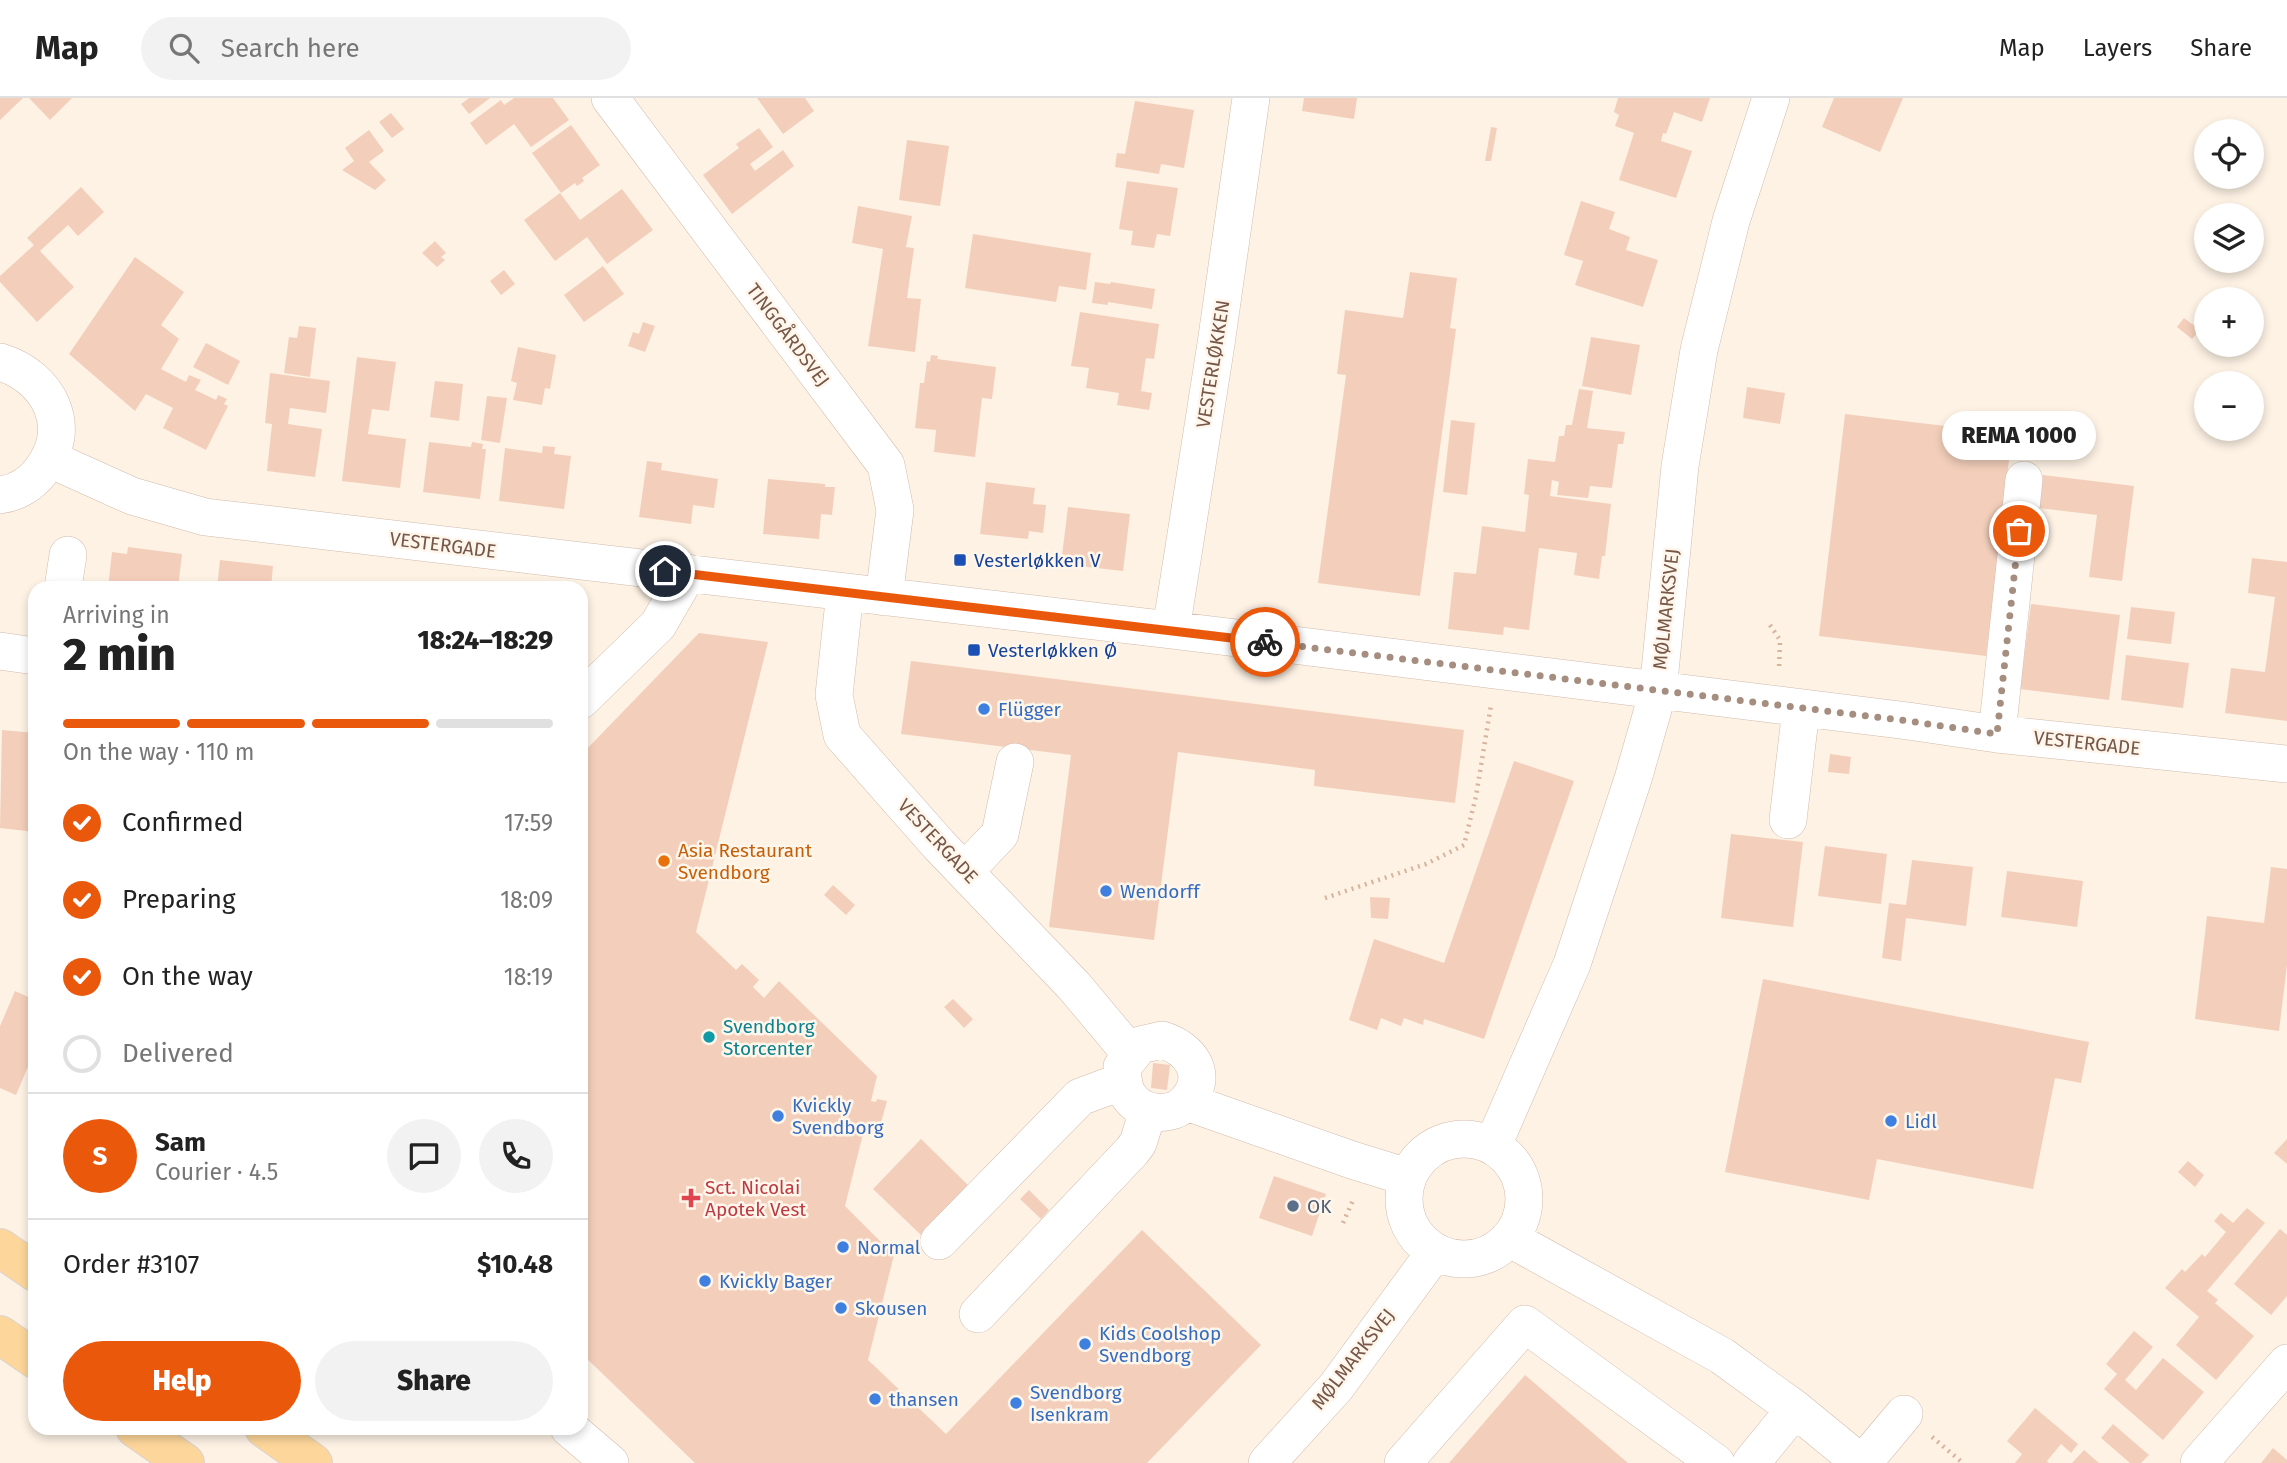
<!DOCTYPE html>
<html lang="en">
<head>
<meta charset="utf-8">
<style>
  body { margin:0; font-family:"Fira Sans",sans-serif; background:#f2f2f2; color:#222; height:100vh; display:flex; flex-direction:column; font-size:26px; white-space:nowrap }
  * { box-sizing:border-box; margin:0 }
  p { font-size:23px; color:#767676 }
  .icon { flex:none; width:38px; height:38px; fill:none; stroke:currentColor; stroke-width:2; stroke-linecap:round; stroke-linejoin:round }
  .map { position:relative; flex:1; overflow:hidden }
  .drawer { position:absolute; left:28px; top:483px; width:560px; height:854px; display:flex; flex-direction:column; background:#fff; border-radius:21px; box-shadow:0 4px 10px #0003 }
  .drawer>* { flex:none }
  .buttons { position:absolute; left:2194px; top:21px; display:grid; gap:14px }
  .buttons a { display:grid; place-items:center; width:70px; height:70px; border-radius:50%; background:#fff; box-shadow:0 4px 10px #0003; font-size:35px }
  .pin { position:absolute; display:grid; place-items:center; width:60px; height:60px; color:#fff; margin:-30px; border:4px solid #fff; border-radius:50%; box-shadow:0 2px 7px #0007 }
  .courier { position:absolute; display:grid; place-items:center; width:70px; height:70px; margin:-35px; border:5px solid #ea580c; border-radius:50%; background:#fff; color:#222; box-shadow:0 2px 9px #0007 }
  .bubble { position:absolute; height:49px; border-radius:24px; background:#fff; box-shadow:0 4px 10px #0003; font-size:23px; font-weight:800; line-height:49px; text-align:center }
  .summary em { font-style:normal; font-weight:800 }
  .summary div { display:flex; flex-direction:column-reverse }
  .summary { display:flex; align-items:center; justify-content:space-between; height:119px; padding:0 35px }
  h1 { font-size:46px; font-weight:800; line-height:52px }
  .bar { display:grid; grid-template-columns:repeat(4,1fr); gap:10px 7px; align-content:center; height:84px; padding:0 35px }
  .bar i { height:9px; border-radius:5px; background:#e0e0e0 }
  .bar .selected { background:#ea580c }
  .bar p { grid-column:span 4 }
  .line { display:flex; align-items:center; gap:18px; padding:0 35px; border-top:2px solid #e0e0e0 }
  .line div { flex:1 }
  .round { display:grid; place-items:center; flex:none; width:74px; height:74px; border-radius:37px; background:#f2f2f2 }
  ol { padding:0 35px; list-style:none }
  li { display:flex; align-items:center; gap:21px; height:77px }
  li p { margin-inline-start:auto }
  li .icon { padding:7px; border-radius:50%; background:#ea580c; color:#fff; stroke-width:4 }
  li:last-child { color:#767676 }
  li i { width:38px; height:38px; border:4px solid #e0e0e0; border-radius:50% }
  .action { display:flex; gap:14px; margin-top:auto; padding:14px 35px }
  .action a { flex:1; height:80px; border-radius:42px; background:#ea580c; color:#fff; font-size:28px; font-weight:800; line-height:80px; text-align:center }
  .action a+a { background:#f2f2f2; color:#222 }
  header { display:flex; align-items:center; gap:42px; box-sizing:border-box; height:98px; padding:0 35px; background:#fff; border-bottom:2px solid #e0e0e0 }
  header strong { font-size:33px }
  nav { display:flex; gap:38px; margin-inline-start:auto; font-size:24px }
  .search { width:490px; height:63px; background:#f2f2f2; display:flex; align-items:center; gap:18px; box-sizing:border-box; padding:0 24px; border-radius:38px; color:#767676; font-size:26px }
  .map>svg:first-child { display:block }
  .building { fill:#f3cfbb }
  .lines { fill:none; stroke-linecap:round; stroke-linejoin:round }
  .minor-casing { stroke:#d1bbad; stroke-width:38 }
  .major-casing { stroke:#dbd3d0; stroke-width:40 }
  .path { stroke:#d8b39e; stroke-width:4.5; stroke-dasharray:2 5; stroke-linecap:butt }
  .minor { stroke:#fff; stroke-width:37 }
  .major { stroke:#fdd69b; stroke-width:38 }
  .done { stroke:#a58d7f; stroke-width:7; stroke-dasharray:0 12.6 }
  .route { stroke:#ea580c; stroke-width:9 }
  .transit-dot { fill:#1a4fb4; stroke:#fff6eb; stroke-width:2.5 }
  .shop-dot { fill:#3f7fe0; stroke:#fff6eb; stroke-width:2.5 }
  .food-dot { fill:#e8710a; stroke:#fff6eb; stroke-width:2.5 }
  .culture-dot { fill:#0f9aa8; stroke:#fff6eb; stroke-width:2.5 }
  .health-dot { fill:#e0444e; stroke:#fff6eb; stroke-width:2.5 }
  .service-dot { fill:#5c6f8a; stroke:#fff6eb; stroke-width:2.5 }
  .labels { text-anchor:middle; dominant-baseline:central; stroke-width:5; stroke-linejoin:round; paint-order:stroke }
  .street-label { font-size:19px; fill:#765749; stroke:#fff6eb }
  .transit-label { font-size:19px; fill:#164399; stroke:#fff6eb; text-anchor:start }
  .shop-label { font-size:19px; fill:#366cbe; stroke:#fff6eb; text-anchor:start }
  .food-label { font-size:19px; fill:#c56008; stroke:#fff6eb; text-anchor:start }
  .culture-label { font-size:19px; fill:#0d838f; stroke:#fff6eb; text-anchor:start }
  .health-label { font-size:19px; fill:#be3a42; stroke:#fff6eb; text-anchor:start }
  .service-label { font-size:19px; fill:#4e5e75; stroke:#fff6eb; text-anchor:start }
</style>
</head>
<body>
<header>
<strong>Map</strong>
<div class="search"><svg class="icon" aria-label="search" viewBox="0 0 24 24"><circle cx="10" cy="10" r="6"/><path d="M15 15l6 6"/></svg>Search here</div>
<nav><a>Map</a><a>Layers</a><a>Share</a></nav>
</header>
<div class="map">
<svg width="2287" height="1365" viewBox="0 0 2287 1365">
  <rect width="100%" height="100%" fill="#fdf2e4"/>
  <!-- building -->
  <path class="building" d="M0 0H23L0 22Z
    M29 0H72L50 22Z
    M469 0H490L469 16 461 6Z
    M514 0H553L569 22 531 49 514 26 486 47 470 25 501 2 504 7Z
    M757 0H805L814 13 783 36Z
    M1304 0H1357L1354 21 1302 13Z
    M1618 0H1710L1702 24 1674 14 1666 36 1663 35 1661 43 1692 53 1676 100 1619 82 1634 35 1615 28 1619 17 1614 14Z
    M1834 0H1903L1880 54 1822 29Z
    M1135 3 1194 12 1184 70 1161 66 1159 76 1115 69 1117 55 1125 56Z
    M391 15 404 31 392 40 379 24Z
    M571 27 600 67 582 80 584 83 577 88 575 85 561 95 532 55Z
    M1491 29 1497 30 1491 63H1485Z
    M759 30 773 49 750 66 755 73 783 52 794 68 732 116 703 77 739 50 736 46Z
    M369 32 384 53 369 64 386 82 375 92 342 72 354 63 345 50Z
    M907 42 949 48 940 108 899 102Z
    M1127 83 1178 90 1170 138 1157 136 1154 150 1131 147 1133 133 1119 131Z
    M81 89 104 114 78 138 68 127 40 153 74 189 37 224 0 184V178L34 147 27 140Z
    M622 91 653 132 607 166 587 139 555 163 524 122 560 95 580 122Z
    M1581 103 1615 114 1609 131 1630 139 1626 152 1658 162 1643 209 1575 187 1583 163 1564 157Z
    M858 108 912 118 906 149 914 150 907 200 921 201 915 254 868 248 883 151 852 145Z
    M973 136 1091 155 1086 192 1059 188 1056 204 965 190Z
    M435 143 446 155 441 159 445 162 437 169 422 155Z
    M135 159 184 194 161 227 179 241 161 271 186 284 189 277 201 282 195 292 216 302 218 297 227 301 224 306 228 308 206 352 163 330 173 310 146 296 135 313 69 256Z
    M603 168 624 196 584 224 564 197Z
    M504 172 515 186 501 197 490 183Z
    M1410 174 1457 180 1450 230 1456 231 1420 498 1318 485 1346 277 1337 276 1345 212 1403 220Z
    M1095 184 1110 186 1111 184 1155 191 1152 211 1108 204V207L1092 205Z
    M1080 214 1159 226 1154 261 1146 260 1141 293 1152 295 1149 312 1117 307 1119 295 1086 290 1089 270 1071 268Z
    M2184 220 2200 232 2192 241 2177 229Z
    M643 224 655 228 645 254 628 248 633 234 639 236Z
    M299 228 316 230 310 279 284 275 289 239 297 240Z
    M1591 239 1640 247 1631 297 1582 288Z
    M206 245 240 263 228 287 193 269Z
    M518 249 556 257 550 291 545 290 542 307 513 302 517 285 511 283Z
    M931 257 938 258 937 261 996 269 992 301 982 300 975 359 934 354 936 332 915 330 920 285H924L927 263 930 264Z
    M357 259 396 264 389 313 372 311 368 336 406 341 400 390 342 383Z
    M270 275 330 283 326 315 290 310 288 326 322 331 315 379 267 373 272 326 265 325Z
    M435 283 463 286 459 323 430 319Z
    M1747 289 1785 295 1780 326 1743 320Z
    M1579 291 1593 293 1587 330 1625 334 1623 346H1618L1612 390 1590 388 1588 400 1557 397 1559 384 1552 382 1550 398 1611 406 1605 458H1602L1599 481 1574 477 1577 455 1539 450 1529 532 1504 529 1503 537 1448 531 1454 474 1476 476 1482 428 1525 434 1529 397 1524 396 1528 361 1555 364 1559 338H1564L1566 327H1572Z
    M487 298 507 300 500 345 481 342Z
    M1845 316 2012 336 1986 558 1819 538Z
    M1451 322 1475 325 1467 397 1443 394Z
    M429 344 471 349 472 344 483 346 482 351H486L480 401 423 394Z
    M543 348 555 349 554 356 571 358 564 411 499 403 505 350 542 355Z
    M647 363 662 365 661 372 718 381 714 410 693 407 691 426 639 419Z
    M2043 377 2134 388 2122 483 2089 479 2097 417 2039 410Z
    M768 381 825 386V389H835L832 417 821 416 819 441 763 436Z
    M986 384 1035 390 1033 406 1046 407 1043 435 1029 433 1028 441 980 436Z
    M1068 409 1130 416 1123 473 1061 466Z
    M128 449 182 456 178 490H108L112 454 127 456Z
    M2252 460 2287 464V623L2225 615 2231 570 2265 574 2275 499 2248 495Z
    M220 462 273 468 271 490H217Z
    M420 483 464 488V490H419Z
    M2031 506 2120 517 2109 602 2020 591Z
    M2131 509 2175 514 2171 546 2127 541Z
    M699 535 768 544 696 834 736 872 742 866 759 882 753 889 764 900 779 883 877 978 871 1003 876 1004 877 1001 887 1003 877 1039 868 1036 869 1033 864 1032 845 1108 894 1157 868 1262 946 1336 1142 1132 1261 1247 1147 1365H695L581 1255V657Z
    M2126 557 2189 565 2183 610 2121 602Z
    M911 563 1464 632 1455 705 1314 688 1315 672 1178 654 1154 842 1049 829 1071 657 901 636Z
    M2 632 35 635V734L0 730Z
    M1830 656 1851 659 1849 676 1828 674Z
    M1514 663 1574 683 1484 941 1424 921 1423 927 1404 920 1401 928 1381 920 1377 932 1349 922 1374 841 1444 865Z
    M1731 736 1803 744 1793 829 1721 820Z
    M1825 748 1887 756 1881 806 1818 798Z
    M1912 762 1973 769 1966 828 1906 820 1901 863 1882 860 1889 805 1906 807Z
    M2271 769 2287 771V867L2279 933 2195 921 2207 818 2264 825Z
    M2007 773 2083 783 2077 829 2001 819Z
    M833 787 855 807 846 817 824 797Z
    M1370 799 1390 800 1388 821 1371 820Z
    M1763 881 2089 944 2081 985 2055 980 2033 1091 1877 1061 1869 1102 1725 1074Z
    M15 893 35 902V952L16 997 0 990V928Z
    M953 901 973 921 964 930 944 909Z
    M1153 965 1170 967 1167 992 1151 990Z
    M921 1041 969 1088 921 1137 873 1091Z
    M2287 1041V1066L2274 1055Z
    M2188 1063 2204 1077 2195 1089 2178 1074Z
    M1274 1078 1326 1096 1312 1138 1259 1120Z
    M1029 1092 1049 1112 1041 1121 1020 1101Z
    M2247 1110 2265 1125 2207 1193 2218 1202 2215 1205 2254 1238 2216 1282 2176 1247 2199 1219 2165 1190 2182 1171 2185 1174 2202 1156 2205 1159 2226 1134 2214 1123 2221 1115 2233 1125Z
    M2280 1131 2287 1137V1198L2271 1217 2234 1186Z
    M2134 1233 2153 1249 2125 1282 2136 1292 2163 1260 2204 1294 2163 1342 2104 1291 2117 1276 2106 1266Z
    M1525 1277 1628 1365H1449Z
    M2035 1310 2078 1346 2071 1355 2061 1346 2047 1363 2049 1365H2015L2022 1356 2007 1343Z
    M2113 1326 2149 1357 2141 1365H2130L2101 1340Z
    M2273 1350 2287 1362V1365H2261Z
    M2084 1352 2099 1365H2072Z"/>
  <g class="lines">
    <!-- minor casing -->
    <g class="minor-casing">
      <path id="minor" d="M610 0 886 367 895 412 884 499
        M0 264C49 279 75 329 41 373 31 386 16 395 0 397
        M50 361 132 398 205 419 1171 532 1908 623 1997 636 2287 666
        M63 490 68 457
        M845 494 834 597 842 637 939 747 1074 888 1131 956
        M1171 532 1216 246 1251 0
        M0 553 35 558
        M581 602 658 527 688 475
        M1997 636 2024 382
        M1788 722 1801 611
        M965 773 1000 736 1015 664
        M1162 942C1190 950 1210 977 1187 1003 1171 1022 1138 1016 1127 995 1123 987 1123 978 1122 969L1140 947Z
        M1187 1004 1352 1062 1407 1079
        M1404 1101a60 60 0 1 1 120 0a60 60 0 1 1-120 0Z
        M1493 1047 1572 866 1633 681 1658 594 1680 368 1699 252 1731 123 1771 0
        M1509 1140 1722 1258 1795 1311 1861 1365
        M939 1143 1080 999 1123 983
        M978 1216 1132 1053 1138 1045 1148 1013
        M569 1330 610 1365
        M1267 1365 1336 1289 1435 1154
        M1403 1365 1525 1226 1716 1365
        M1751 1365 1795 1311
        M1863 1365 1904 1316
        M2199 1365 2287 1265"/>
    </g>
    <!-- major casing -->
    <g class="major-casing">
      <path id="major" d="M0 1150 35 1174
        M0 1237 35 1261
        M135 1330 185 1365
        M264 1330 313 1365"/>
    </g>
    <!-- path -->
    <path class="path" d="M1770 527 1780 542 1779 572
      M1325 800 1426 766 1464 747 1476 698 1491 607
      M1343 1125 1354 1100
      M1932 1339 1963 1365"/>
    <!-- minor -->
    <use href="#minor" class="minor"/>
    <!-- major -->
    <use href="#major" class="major"/>
  </g>
  <g class="lines">
    <!-- done -->
    <path class="done" d="M1265 544 1908 623 1997 636 2019 433"/>
    <!-- route -->
    <path class="route" d="M665 473 1265 544"/>
  </g>
  <!-- markers -->
  <g class="transit-dot">
    <rect x="953" y="455" width="14" height="14" rx="3.5"/>
    <rect x="967" y="545" width="14" height="14" rx="3.5"/>
  </g>
  <g class="shop-dot">
    <circle cx="984" cy="611" r="7"/>
    <circle cx="1106" cy="793" r="7"/>
    <circle cx="778" cy="1018" r="7"/>
    <circle cx="1891" cy="1023" r="7"/>
    <circle cx="843" cy="1149" r="7"/>
    <circle cx="705" cy="1183" r="7"/>
    <circle cx="841" cy="1210" r="7"/>
    <circle cx="1085" cy="1246" r="7"/>
    <circle cx="875" cy="1301" r="7"/>
    <circle cx="1016" cy="1305" r="7"/>
  </g>
  <circle class="food-dot" cx="664" cy="763" r="7"/>
  <circle class="culture-dot" cx="709" cy="939" r="7"/>
  <path class="health-dot" d="M687.5 1089.5h7v7h7v7h-7v7h-7v-7h-7v-7h7z"/>
  <circle class="service-dot" cx="1293" cy="1108" r="7"/>
  <g class="labels">
    <!-- street labels -->
    <g class="street-label">
      <text transform="translate(788 237) rotate(53)">TINGGÅRDSVEJ</text>
      <text transform="translate(1213 266) rotate(-81)">VESTERLØKKEN</text>
      <text transform="translate(443 447) rotate(7)">VESTERGADE</text>
      <text transform="translate(1666 511) rotate(-84)">MØLMARKSVEJ</text>
      <text transform="translate(2087 645) rotate(6)">VESTERGADE</text>
      <text transform="translate(938 743) rotate(47)">VESTERGADE</text>
      <text transform="translate(1353 1261) rotate(-52)">MØLMARKSVEJ</text>
    </g>
    <!-- transit labels -->
    <g class="transit-label">
      <text x="974" y="462">Vesterløkken V</text>
      <text x="988" y="552">Vesterløkken Ø</text>
    </g>
    <!-- shop labels -->
    <g class="shop-label">
      <text x="998" y="611">Flügger</text>
      <text x="1120" y="793">Wendorff</text>
      <text x="792" y="1007">Kvickly<tspan x="792" dy="22">Svendborg</tspan></text>
      <text x="1905" y="1023">Lidl</text>
      <text x="857" y="1149">Normal</text>
      <text x="719" y="1183">Kvickly Bager</text>
      <text x="855" y="1210">Skousen</text>
      <text x="1099" y="1235">Kids Coolshop<tspan x="1099" dy="22">Svendborg</tspan></text>
      <text x="1030" y="1294">Svendborg<tspan x="1030" dy="22">Isenkram</tspan></text>
      <text x="889" y="1301">thansen</text>
    </g>
    <!-- food labels -->
    <g class="food-label">
      <text x="678" y="752">Asia Restaurant<tspan x="678" dy="22">Svendborg</tspan></text>
    </g>
    <!-- culture labels -->
    <g class="culture-label">
      <text x="723" y="928">Svendborg<tspan x="723" dy="22">Storcenter</tspan></text>
    </g>
    <!-- health labels -->
    <g class="health-label">
      <text x="705" y="1089">Sct. Nicolai<tspan x="705" dy="22">Apotek Vest</tspan></text>
    </g>
    <!-- service labels -->
    <g class="service-label">
      <text x="1307" y="1108">OK</text>
    </g>
  </g>
</svg>
<div class="buttons">
<a><svg class="icon" aria-label="locate" viewBox="0 0 24 24"><circle cx="12" cy="12" r="6"/><path d="M12 2v4M12 18v4M2 12h4M18 12h4"/></svg></a>
<a><svg class="icon" aria-label="layers" viewBox="0 0 24 24"><path d="M12 4l9 5-9 5-9-5zM3 14l9 5 9-5"/></svg></a>
<a>+</a>
<a>−</a>
</div>
<div class="pin" style="left:2019px;top:433px;background:#ea580c"><svg class="icon" aria-label="bag" viewBox="0 0 24 24"><path d="M5 8h14l-1 12H6zM9 8a3 3 0 0 1 6 0"/></svg></div>
<div class="pin" style="left:665px;top:473px;background:#1f2937"><svg class="icon" aria-label="home" viewBox="0 0 24 24"><path d="M3 11l9-7 9 7M6 9v11h12V9"/></svg></div>
<div class="courier" style="left:1265px;top:544px"><svg class="icon" aria-label="bike" viewBox="0 0 24 24"><circle cx="6" cy="16" r="4"/><circle cx="18" cy="16" r="4"/><path d="M6 16l4-8h5l3 8M10 8l3 8H6M13 5h3"/></svg></div>
<div class="bubble" style="left:1942px;top:313px;width:154px">REMA 1000</div>
<section class="drawer">
<div class="summary"><div><h1>2 min</h1><p>Arriving in</p></div><em>18:24–18:29</em></div>
<div class="bar"><i class="selected"></i><i class="selected"></i><i class="selected"></i><i></i><p>On the way · 110 m</p></div>
<ol>
<li><svg class="icon" aria-label="check" viewBox="0 0 24 24"><path d="M5 12l5 5 9-10"/></svg>Confirmed<p>17:59</p></li>
<li><svg class="icon" aria-label="check" viewBox="0 0 24 24"><path d="M5 12l5 5 9-10"/></svg>Preparing<p>18:09</p></li>
<li><svg class="icon" aria-label="check" viewBox="0 0 24 24"><path d="M5 12l5 5 9-10"/></svg>On the way<p>18:19</p></li>
<li><i></i>Delivered</li>
</ol>
<div class="line" style="height:126px"><b class="round" style="background:#ea580c;color:#fff">S</b><div><b>Sam</b><p>Courier · 4.5</p></div><a class="round"><svg class="icon" aria-label="chat" viewBox="0 0 24 24"><path d="M4 5h16v11H9l-5 4z"/></svg></a><a class="round"><svg class="icon" aria-label="phone" viewBox="0 0 24 24"><path d="M5 4h4l2 5-3 2q2 4 5 5l2-3 5 2v4C11 20 4 13 5 4z"/></svg></a></div>
<div class="line" style="height:91px"><div>Order #3107</div><b>$10.48</b></div>
<div class="action"><a>Help</a><a>Share</a></div>
</section>
</div>
</body>
</html>
